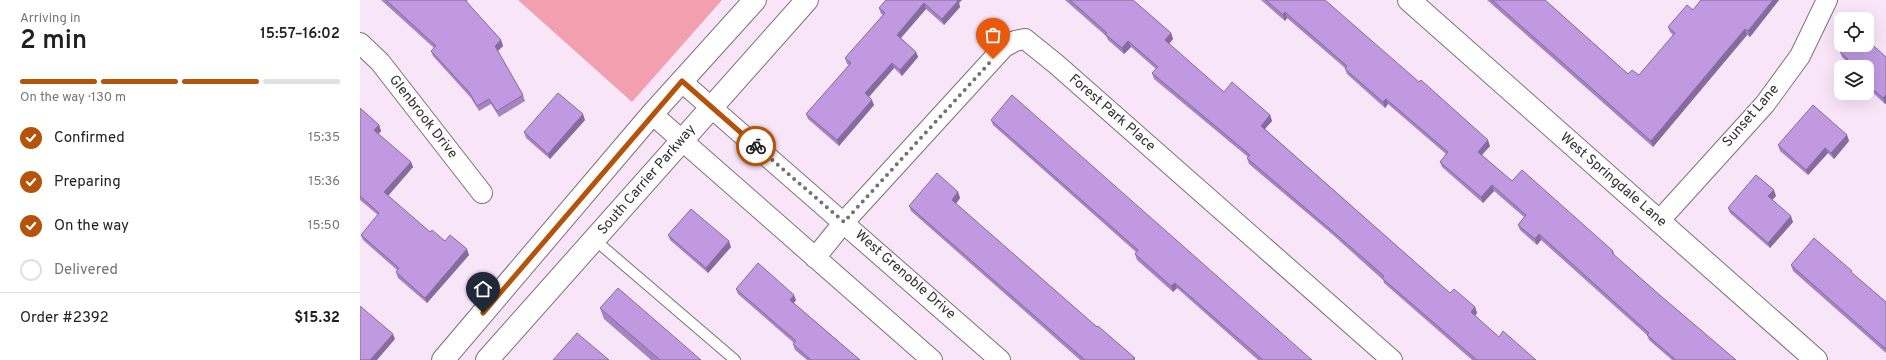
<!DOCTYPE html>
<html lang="en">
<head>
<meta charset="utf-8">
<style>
  body { margin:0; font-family:Overpass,sans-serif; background:#f6f6f6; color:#202124; height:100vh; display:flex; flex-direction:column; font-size:15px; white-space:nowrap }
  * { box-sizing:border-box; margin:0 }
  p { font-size:13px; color:#757577 }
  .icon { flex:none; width:22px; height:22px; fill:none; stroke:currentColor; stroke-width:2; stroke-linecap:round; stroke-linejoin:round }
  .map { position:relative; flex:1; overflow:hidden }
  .drawer { display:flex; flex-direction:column; background:#fff; width:360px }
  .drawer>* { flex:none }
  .controls { position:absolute; left:1474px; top:12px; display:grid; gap:8px }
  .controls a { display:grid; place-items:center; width:40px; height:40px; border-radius:8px; background:#fff; box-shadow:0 4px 16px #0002; font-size:20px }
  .pin { position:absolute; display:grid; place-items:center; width:34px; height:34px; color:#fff; margin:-41px -17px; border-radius:50% 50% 50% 0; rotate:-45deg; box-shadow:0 0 4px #0007 }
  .pin .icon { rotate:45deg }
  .courier { position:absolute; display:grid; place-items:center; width:40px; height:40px; margin:-20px; border:3px solid #b45309; border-radius:50%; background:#fff; color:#222; box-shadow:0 1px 5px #0007 }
  .summary em { font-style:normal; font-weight:600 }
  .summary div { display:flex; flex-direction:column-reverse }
  .summary { display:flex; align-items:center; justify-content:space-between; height:68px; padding:0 20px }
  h1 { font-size:26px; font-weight:600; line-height:30px }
  .bar { display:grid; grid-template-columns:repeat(4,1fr); gap:6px 4px; align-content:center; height:48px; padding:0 20px }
  .bar i { height:5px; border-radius:3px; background:#e0e0e0 }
  .bar .current { background:#b45309 }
  .bar p { grid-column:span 4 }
  .line { display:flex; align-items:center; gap:10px; padding:0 20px; border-top:1px solid #e0e0e0 }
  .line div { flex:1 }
  ol { padding:0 20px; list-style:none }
  li { display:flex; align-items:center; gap:12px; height:44px }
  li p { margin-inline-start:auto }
  li .icon { padding:4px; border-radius:50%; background:#b45309; color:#fff; stroke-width:4 }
  li:last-child { color:#757577 }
  li i { width:22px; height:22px; border:2px solid #e0e0e0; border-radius:50% }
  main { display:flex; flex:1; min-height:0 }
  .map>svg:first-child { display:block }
  .green { fill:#f2a0b0 }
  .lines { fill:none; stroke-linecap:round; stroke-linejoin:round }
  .lane-casing { stroke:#806e7e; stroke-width:12 }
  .street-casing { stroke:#806e7e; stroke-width:22 }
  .secondary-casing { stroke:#806e7e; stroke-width:24 }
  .lane { stroke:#fff; stroke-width:10 }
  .street { stroke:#fff; stroke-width:20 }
  .secondary { stroke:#fff; stroke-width:22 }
  .wall { fill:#a584c2 }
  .shaded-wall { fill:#866b9e }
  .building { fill:#c099e1; stroke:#866b9e }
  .done { stroke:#796d79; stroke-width:4; stroke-dasharray:0 7.2 }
  .route { stroke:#b45309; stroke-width:5 }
  .labels { text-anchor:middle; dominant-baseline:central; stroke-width:3; stroke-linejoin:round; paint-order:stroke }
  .street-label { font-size:14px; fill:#342d34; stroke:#fff }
</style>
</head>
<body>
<main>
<section class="drawer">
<div class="summary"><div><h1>2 min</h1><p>Arriving in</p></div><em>15:57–16:02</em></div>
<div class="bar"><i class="current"></i><i class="current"></i><i class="current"></i><i></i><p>On the way · 130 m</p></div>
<ol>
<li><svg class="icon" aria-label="check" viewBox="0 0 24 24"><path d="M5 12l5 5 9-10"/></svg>Confirmed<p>15:35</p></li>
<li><svg class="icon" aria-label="check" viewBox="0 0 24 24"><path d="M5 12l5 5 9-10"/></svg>Preparing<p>15:36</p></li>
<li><svg class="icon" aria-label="check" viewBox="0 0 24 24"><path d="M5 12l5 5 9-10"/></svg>On the way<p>15:50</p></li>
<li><i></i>Delivered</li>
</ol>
<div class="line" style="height:52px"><div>Order #2392</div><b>$15.32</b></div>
</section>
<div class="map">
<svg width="1526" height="360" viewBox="0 0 1526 360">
  <rect width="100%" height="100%" fill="#f9e5f8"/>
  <!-- green -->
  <path class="green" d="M158 0H362L272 102Z"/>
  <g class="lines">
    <!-- lane casing -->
    <g class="lane-casing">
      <path id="lane" d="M235 240 375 360"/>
    </g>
    <!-- street casing -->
    <g class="street-casing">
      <path id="street" d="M0 43 20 62 122 193
        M321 81 640 360
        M292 114 572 360
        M1299 221 1405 104 1440 56 1467 0
        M455 258 484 222 644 47 655 41 665 39 696 64 1032 360"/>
    </g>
    <!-- secondary casing -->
    <g class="secondary-casing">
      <path id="secondary" d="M1049 0 1456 360
        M83 360 292 114 395 0
        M127 360 447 0"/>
    </g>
    <!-- lane -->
    <use href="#lane" class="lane"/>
    <!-- street -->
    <use href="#street" class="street"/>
    <!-- secondary -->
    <use href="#secondary" class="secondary"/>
  </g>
  <!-- wall -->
  <path class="wall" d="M21 0H108L106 2 141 40 143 46 137 51 163 95 165 101 139 117 131 104 119 111 111 98 73 56 71 51 74 48Z
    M526 0 599 3 600 7 584 25 566 9 541 38 556 52 558 57 542 76 534 68 509 97 514 105 479 146 448 119 446 114 489 65 487 64 485 58 523 15 521 14 519 8Z
    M705 0H773L811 33 813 39 809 44 864 92 910 115 912 121 905 129 1090 293 1115 307 1117 313 1115 316 1139 337 1176 360H1112L1024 283 1023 280 972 234 889 164 887 158 888 157 794 79 792 73 796 69 771 47 764 54 748 40 746 36Z
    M901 0H965L1130 146 1122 155 1152 181 1253 251 1255 256 1302 297 1376 360H1312L1289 340 1287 335 1181 240 1177 245 1160 230 1158 225 1164 217 1134 191 1123 203 1082 167 1080 162 1086 154 1028 104 1025 108 987 74 985 68 927 18 925 21Z
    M1127 0H1185L1268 74 1279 75 1313 35 1310 32 1308 27 1333 10 1341 0H1419L1390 37 1387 35 1293 147Z
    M1480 52 1526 57V103L1525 104 1507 87V67H1486L1484 64 1486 61 1482 57Z
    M0 108 19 125 21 131 18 134 51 162 53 167 28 196 70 232 109 255 67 303 38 278 36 272 37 270 3 240 1 235 18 215 0 200Z
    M225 120 190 159 166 138 164 132Z
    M631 120 952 360H898L817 288 813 292 777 260 775 254 776 252 633 125Z
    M1487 135 1489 141 1474 159 1468 153 1448 175 1420 151 1418 145Z
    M598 192 600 198 596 204 737 327 775 358V360H720L551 211 549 206Z
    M1416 196 1412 200 1433 222 1410 248 1370 213 1368 208Z
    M308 235 371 247 348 273 310 240Z
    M1431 265 1493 274 1526 302V353L1433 271Z
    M376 289 436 300 434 303 500 360H447L435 350 433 344 434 343 378 294Z
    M240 308 341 360H291L244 319Z"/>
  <!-- shaded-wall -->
  <path class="shaded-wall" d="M596 0H602L599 3 600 7 584 25 582 19Z
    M1413 0H1419L1390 37 1388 31Z
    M564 3 566 9 539 40 537 35Z
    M925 12 927 18 925 21 923 15Z
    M1385 29 1387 35 1293 147 1291 141Z
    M811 33 813 39 807 46 805 40Z
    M141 40 143 46 137 52 135 46Z
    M768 41 771 47 764 54 762 48Z
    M556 52 558 57 542 76 540 70Z
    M532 63 534 68 507 99 505 93Z
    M1526 95V103L1525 104 1523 98Z
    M1026 99 1028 104 1025 108 1023 102Z
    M512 100 514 105 479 146 477 140Z
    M223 114 225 120 190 159 188 154Z
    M910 115 912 121 903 131 901 126Z
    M19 125 21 131 17 136 14 130Z
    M1487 135 1489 141 1474 159 1471 153Z
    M1128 140 1130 146 1120 157 1118 152Z
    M1465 148 1468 153 1448 175 1446 170Z
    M51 162 53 167 26 198 24 192Z
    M1132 185 1134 191 1123 203 1121 197Z
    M1414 190 1416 196 1410 202 1408 196Z
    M598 192 600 198 594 206 592 200Z
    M1431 216 1433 222 1410 248 1408 243Z
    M1179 234 1181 240 1177 245 1175 239Z
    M369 241 371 247 348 273 346 268Z
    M107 249 109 255 67 303 65 298Z
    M815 283 817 288 813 292 811 286Z
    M434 295 436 300 432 305 430 300Z
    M1115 307 1117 313 1113 318 1111 312Z
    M33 334 35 339 17 360H10Z"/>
  <!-- building -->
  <path class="building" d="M26 0H105L141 40 135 46 163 95 137 111 129 99 117 106 109 92 71 51 76 46Z
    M526 0H597L598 1 582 19 564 3 537 35 556 52 540 70 532 63 505 93 512 100 477 140 446 114 491 63 485 58 525 13 519 8Z
    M710 0H773L811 33 805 40 864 92 872 82 910 115 901 126 1090 293 1094 289 1115 307 1111 312 1139 337 1143 331 1176 360H1117L1022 278 1024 276 970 229 887 158 890 155 792 73 798 67 768 41 762 48 745 34 747 33Z
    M906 0H965L1059 82 1061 80 1128 140 1118 152 1152 181 1162 170 1253 251 1252 253 1302 297 1376 360H1316L1287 335 1289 333 1179 234 1175 239 1158 225 1166 215 1132 185 1121 197 1080 162 1088 152 1026 99 1023 102 985 69 987 66 925 12 923 15Z
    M1132 0H1185L1268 74 1272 70 1279 75 1315 33 1308 27 1327 5 1333 10 1341 0H1413L1388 31 1385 29 1291 141Z
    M1507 40 1526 57V95L1523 98 1507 84V67H1488L1484 64 1488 59 1480 52 1486 45H1507Z
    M198 93 223 114 188 154 164 132Z
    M652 95 952 360H903L815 283 811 286 775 254 778 250 631 120Z
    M1453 105 1487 135 1471 153 1465 148 1446 170 1418 145Z
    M0 108 19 125 14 130 51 162 24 192 70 232 72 230 85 241 90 235 107 249 65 298 36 272 39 268 1 235 19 213 0 196Z
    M577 173 598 192 592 200 737 327 738 326 775 358 773 359 774 360H725L549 206Z
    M1396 175 1414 190 1408 196 1431 216 1408 243 1368 208Z
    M331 209 369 241 346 268 308 235Z
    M1454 238 1492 271 1491 272 1526 302V349L1431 265Z
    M398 263 434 295 430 300 500 360H451L433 344 436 341 376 289Z
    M258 288 341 360H300L240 308Z
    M0 306 33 334 10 360H0Z
    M217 333 249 360H193Z"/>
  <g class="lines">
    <!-- done -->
    <path class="done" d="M396 146 484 222 633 59"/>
    <!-- route -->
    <path class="route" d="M123 313 322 81 396 146"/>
  </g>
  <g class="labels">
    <!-- street labels -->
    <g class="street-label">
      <text transform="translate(752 113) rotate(41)">Forest Park Place</text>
      <text transform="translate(1391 116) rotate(-49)">Sunset Lane</text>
      <text transform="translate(63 117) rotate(52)">Glenbrook Drive</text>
      <text transform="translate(287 180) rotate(-49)">South Carrier Parkway</text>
      <text transform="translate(1253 180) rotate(41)">West Springdale Lane</text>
      <text transform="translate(545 275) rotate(41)">West Grenoble Drive</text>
    </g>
  </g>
</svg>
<div class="controls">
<a><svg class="icon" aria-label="locate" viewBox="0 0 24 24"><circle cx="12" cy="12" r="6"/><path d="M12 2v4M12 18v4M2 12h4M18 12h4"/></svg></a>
<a><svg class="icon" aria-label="layers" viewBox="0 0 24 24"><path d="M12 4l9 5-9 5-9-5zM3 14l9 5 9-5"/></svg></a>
</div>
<div class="pin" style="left:633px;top:59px;background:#ea580c"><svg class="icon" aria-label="bag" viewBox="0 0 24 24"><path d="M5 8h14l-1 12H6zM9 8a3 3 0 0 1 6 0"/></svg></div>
<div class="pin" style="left:123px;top:313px;background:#1f2937"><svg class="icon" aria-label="home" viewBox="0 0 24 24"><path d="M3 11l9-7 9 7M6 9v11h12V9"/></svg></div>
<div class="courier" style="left:396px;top:146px"><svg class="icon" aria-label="bike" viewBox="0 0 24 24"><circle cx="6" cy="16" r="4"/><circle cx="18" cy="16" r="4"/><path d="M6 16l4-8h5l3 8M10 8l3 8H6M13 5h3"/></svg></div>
</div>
</main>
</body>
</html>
